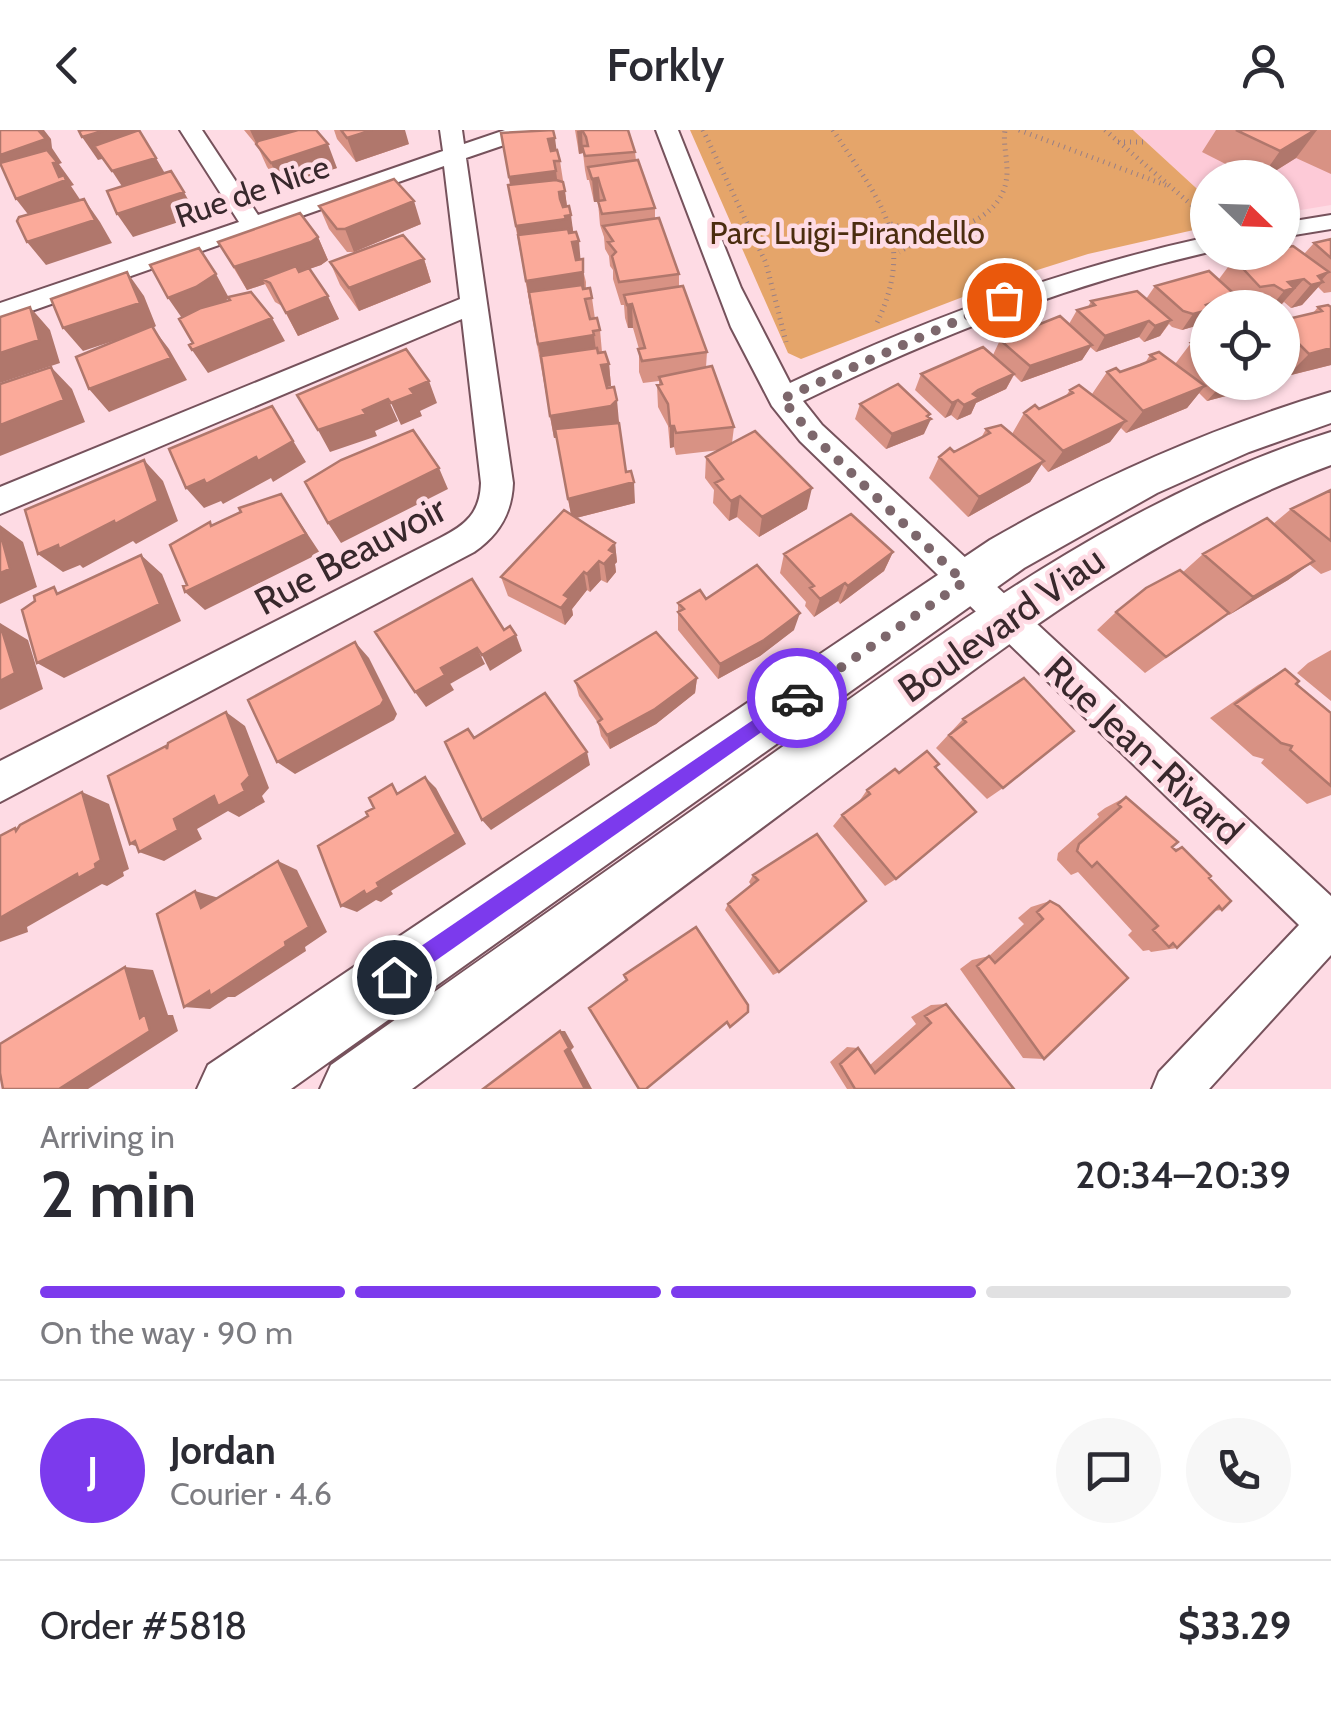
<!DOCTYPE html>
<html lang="en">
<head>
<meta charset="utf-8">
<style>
  body { margin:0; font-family:Cabin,sans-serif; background:#f7f7f7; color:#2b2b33; height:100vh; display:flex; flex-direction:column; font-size:38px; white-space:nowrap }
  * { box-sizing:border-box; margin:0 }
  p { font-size:32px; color:#7c7c81 }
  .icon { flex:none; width:55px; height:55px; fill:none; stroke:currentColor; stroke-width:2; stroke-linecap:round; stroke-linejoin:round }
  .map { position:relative; height:959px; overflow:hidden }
  .sheet { display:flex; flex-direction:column; background:#fff; flex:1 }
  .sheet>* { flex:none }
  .needle { width:65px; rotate:113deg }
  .controls { position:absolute; left:1190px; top:30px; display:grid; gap:20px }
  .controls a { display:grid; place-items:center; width:110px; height:110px; border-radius:50%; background:#fff; box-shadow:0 2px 8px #0004; font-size:50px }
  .pin { position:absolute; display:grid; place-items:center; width:85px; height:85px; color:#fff; margin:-42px; border:5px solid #fff; border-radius:50%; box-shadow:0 2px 10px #0007 }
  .courier { position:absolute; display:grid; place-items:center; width:100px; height:100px; margin:-50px; border:8px solid #7c3aed; border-radius:50%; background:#fff; color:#222; box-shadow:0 2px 12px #0007 }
  .summary em { font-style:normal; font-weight:600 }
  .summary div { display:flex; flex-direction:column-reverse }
  .summary { display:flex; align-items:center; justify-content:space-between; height:170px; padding:0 40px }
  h1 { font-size:65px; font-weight:600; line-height:75px }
  .bar { display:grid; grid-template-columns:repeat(4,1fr); gap:15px 10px; align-content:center; height:120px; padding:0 40px }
  .bar i { height:12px; border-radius:8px; background:#e1e1e2 }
  .bar .current { background:#7c3aed }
  .bar p { grid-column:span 4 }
  .line { display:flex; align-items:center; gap:25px; padding:0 40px; border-top:2px solid #e1e1e2 }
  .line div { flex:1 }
  .round { display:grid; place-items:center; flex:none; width:105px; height:105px; border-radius:52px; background:#f7f7f7 }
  header { display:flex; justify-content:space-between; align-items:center; height:130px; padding:0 40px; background:#fff; font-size:45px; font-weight:600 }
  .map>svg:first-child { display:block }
  .built { fill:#fdcad7 }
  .green { fill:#e5a56a }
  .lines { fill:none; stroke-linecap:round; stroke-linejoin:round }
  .street-casing { stroke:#76525c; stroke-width:4 }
  .secondary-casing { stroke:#76525c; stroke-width:4 }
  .path { stroke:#987f85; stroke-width:5; stroke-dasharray:1 5; stroke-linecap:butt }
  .street { fill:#fff; fill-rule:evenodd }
  .secondary { fill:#fff; fill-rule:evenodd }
  .wall { fill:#d89284 }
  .shaded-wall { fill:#b0776c }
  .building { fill:#fbaa9a; stroke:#b0776c; stroke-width:2.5 }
  .route { fill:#7c3aed }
  .done { stroke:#7d676c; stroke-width:10; stroke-dasharray:0 18 }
  .labels { text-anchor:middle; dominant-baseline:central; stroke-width:9; stroke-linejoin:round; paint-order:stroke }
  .far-street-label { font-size:32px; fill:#38282c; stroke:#fedbe4 }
  .far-park-label { font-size:32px; fill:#4b2d0f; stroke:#fedbe4 }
  .street-label { font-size:38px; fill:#38282c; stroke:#fedbe4 }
</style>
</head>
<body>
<header><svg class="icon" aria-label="back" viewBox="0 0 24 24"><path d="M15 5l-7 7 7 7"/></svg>Forkly<svg class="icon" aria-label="person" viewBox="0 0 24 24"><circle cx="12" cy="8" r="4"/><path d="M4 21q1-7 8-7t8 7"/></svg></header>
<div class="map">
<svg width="1331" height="959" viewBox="0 0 1331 959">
  <rect width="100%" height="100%" fill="#fedbe4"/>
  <!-- built -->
  <path class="built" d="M1133 0H1331V75L1283 83 1282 48H1208L1207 68Z"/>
  <!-- green -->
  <path class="green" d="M690 0H1133L1207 68V97L1088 124 1015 147 801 229 788 223Z"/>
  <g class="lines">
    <!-- street casing -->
    <g class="street-casing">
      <path id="street" d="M180 0H202L258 85 443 21 440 0H462L464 14 505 0H537L534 5 466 28 513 353C512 383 499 405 474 422L0 672V631L440 408C466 395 480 383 481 353L462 189 0 384V357L460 169 444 36 0 192V173L239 92Z
        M656 0H678L741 158 790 253C925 189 1062 139 1208 107L1209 122C1066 155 934 207 803 271L822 295 1331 766V825L1209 959H1152L1159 942 1299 795 800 311 772 276 731 197Z
        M1331 85V99L1282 107V93Z"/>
    </g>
    <!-- secondary casing -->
    <g class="secondary-casing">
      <path id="secondary" d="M1331 262V293L1249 322 1157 363 1024 438 291 959H197L208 935 990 410C1099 347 1211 298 1331 262Z
        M1331 302V335C1151 401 1001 519 849 633 704 741 558 850 412 959H320L331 935C485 826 640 717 795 608 964 488 1131 364 1331 302Z"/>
    </g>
    <!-- path -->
    <path class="path" d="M703 0 766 133 786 212
      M833 0C880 73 918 109 875 197
      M1019 0 1168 56
      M1105 0 1208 89
      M1118 12H1146
      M891 94 928 105 899 122
      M928 105C963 100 1008 83 1007 40 1007 26 1003 14 1005 0"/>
    <!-- street -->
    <use href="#street" class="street"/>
    <!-- secondary -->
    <use href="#secondary" class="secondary"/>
  </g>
  <!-- wall -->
  <path class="wall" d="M244 0H295L337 38 281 56 267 37 258 17Z
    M334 0H341L409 14 356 32 337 9Z
    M575 0H628L635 22 636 30 655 78V89L679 144V157L707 222 706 237 734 297 732 313 807 379 759 407 737 387 729 391 713 373 714 360 705 348 706 327 720 320 676 325 674 317 670 318 668 296 658 277 657 255 659 254V251L643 253 639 242V219L633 198H628L625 188 624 175H621L613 149V140L610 136 609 126 605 119 604 107 600 95 598 72H594L589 50H587L585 40 583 23 579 24Z
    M1216 0H1331V44L1296 28 1264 48H1253L1202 22Z
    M501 3 557 20 560 31 567 76 586 152V159L592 168 595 189 600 200 602 222 609 234 611 256 607 257 619 292 617 293 626 342 635 373 576 388 615 413 617 432 615 434 616 442 607 453 601 450 590 462 587 460 572 479 573 485 565 495 508 466 501 447 571 385 557 308H554L508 55H510Z
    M319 76 421 94 354 122H347L329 99Z
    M318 107 328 130 321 135 309 139 339 189 298 206 282 176 275 172 265 154 247 160 218 112Z
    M1331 109V162L1324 163 1318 157 1302 175 1291 178 1284 172 1278 178H1239L1238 176 1237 178H1208L1207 197 1201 191 1199 195 1182 200 1172 197 1169 194 1160 206 1144 212 1139 207 1096 222 1090 217 1082 230 1021 252 1014 245 1006 259 976 273 971 284 957 290 951 285 945 288 915 260 921 244 993 225 1000 210 1069 194 1077 180 1088 177 1091 171 1146 169 1155 156 1219 149 1234 129 1304 124 1314 113Z
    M424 129 431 152 359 181 340 155 330 132Z
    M1318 177H1331V235L1287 246 1282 241V186L1288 189 1313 183Z
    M1208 210V252H1265L1260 254 1256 258 1207 271 1199 263 1187 278 1126 303 1121 298 1110 312 1048 342 1041 334 1030 352 968 387 929 348 939 327 954 322 981 308 986 299 1012 304 1024 283 1039 279 1065 267 1070 260 1092 264 1107 242H1120L1145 233 1150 225 1175 234 1191 213Z
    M860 274 924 304 886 319 855 289Z
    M1331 360V440L1321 444 1309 434 1288 450 1229 485 1228 484 1145 543 1097 500 1116 482 1183 442 1203 424 1273 394 1291 379Z
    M893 422 884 441 840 474 838 471 814 487 805 476 806 472 780 443 784 424Z
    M706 469 794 500 760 526 718 549 678 500V473Z
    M1331 520V571L1297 543 1308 533Z
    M1285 539 1296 554 1331 583V665L1307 674 1261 633 1264 629 1253 626 1210 588 1258 555Z
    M697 548 695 563 656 594 610 619 601 606 598 593 579 566 575 551Z
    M1024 548 1003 658 987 669 936 618 963 589Z
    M935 638 896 749 885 756 833 696 842 685 858 673 867 660 899 643Z
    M1126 667 1175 719 1182 717 1209 748 1222 780 1213 781 1177 818 1151 822 1149 820 1143 821 1128 805 1132 801 1078 742 1071 745 1057 730 1058 723 1099 687 1097 684 1105 678Z
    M817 704 779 842 773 845 725 780 728 774 751 755 749 752 753 745Z
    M1050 771 1044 929 1023 928 960 839 972 830 989 826 1024 794 1018 788 1031 777Z
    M946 874 1014 959H847L830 932 847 917 858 918 870 935 916 894 911 887 931 875Z"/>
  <!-- shaded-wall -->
  <path class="shaded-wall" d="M37 0H44L51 9 52 18 62 33 59 34 74 55 71 56 83 74 34 92 16 69 14 50 0 32V25Z
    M106 0H139L102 29 98 30 82 7Z
    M250 0H295L297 5 259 19Z
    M372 0H405L409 14 356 32 347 8Z
    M582 0 583 23 579 24 577 1Z
    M1315 0H1317L1296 28 1264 48H1261L1280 21Z
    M555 8 558 31 551 33 548 9Z
    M328 14 337 38 281 56 271 33Z
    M156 28 170 52 127 64 112 41Z
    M556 41 559 64 513 71 509 47Z
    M598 48 600 72H594L592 49Z
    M565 61 568 84 562 85 559 62Z
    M184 62 197 86 133 107 117 84Z
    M84 69 100 92 112 113 46 135 27 112Z
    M414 71 421 94 354 122 345 99Z
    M571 85 574 108 520 120 516 96Z
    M318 107 328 130 321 135 269 153 262 149 265 154 247 160 234 137Z
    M579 111 581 135 574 136 572 112Z
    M424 129 431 152 359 181 349 158Z
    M583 129 585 165 530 175 526 151Z
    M127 142 144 166 156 196 153 198 169 219 187 250 109 282 89 259 153 198 83 221 63 198Z
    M1329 142 1319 153 1323 152 1302 175 1291 178 1318 146Z
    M216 144 229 168 211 181 184 191 168 168Z
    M1304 149 1278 178H1270L1284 161 1288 152Z
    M328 166 339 189 298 206 286 183Z
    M1211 173 1205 180H1208V183L1199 195 1182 200 1193 184Z
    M632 174 633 198H628L627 175Z
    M30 177 50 200 60 233 0 253V223Z
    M272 188 285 211 208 243 192 220Z
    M1171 190 1160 206 1144 212 1155 196Z
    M1149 191 1139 207 1096 222 1105 206Z
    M594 205 597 228 542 236 538 214Z
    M1092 215 1082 230 1021 252 1030 236Z
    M1331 218V235L1287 246 1309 224Z
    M609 234 611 256 603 257 601 235Z
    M51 237 72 259 85 292 0 326V295Z
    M1014 244 1006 259 976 273 971 284 957 290 964 275 973 264Z
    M429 251 437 273 420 281 422 286 401 295 391 273 410 259Z
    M1224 252H1265L1260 254 1256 258 1207 271Z
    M1205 256 1187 278 1126 303 1143 281Z
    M388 269 398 291 375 301 377 306 330 322 318 300Z
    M617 270 619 292 613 298 554 308 550 286Z
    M958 270 951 285 945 288 952 273Z
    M272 276 306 332 273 352 271 348 223 374 221 371 204 378 186 358Z
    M930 284 927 291 931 289 924 304 886 319 892 304Z
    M1126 291 1110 312 1048 342 1063 321Z
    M670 296H674V317L670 318Z
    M144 330 163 351 178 391 136 414 133 411 83 438 80 435 63 442 38 424 114 391Z
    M1044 331 1030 352 968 387 979 367Z
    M439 338 448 359 341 413 328 393Z
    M634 352 635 373 572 389 568 369Z
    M812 358 807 379 759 407 762 387Z
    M281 364 320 423 205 480 185 462Z
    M740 366 737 387 729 391 731 371Z
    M0 395 23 412 37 457 0 474Z
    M615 413 617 432 615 434 616 442 607 453 604 434 609 420Z
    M893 422 884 441 840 474 848 456Z
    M141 425 162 444 181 491 64 548 37 533Z
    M599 431 601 450 590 462 587 444Z
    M1314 431 1288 450 1229 485 1253 467Z
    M584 442 587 460 572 479 573 485 565 495 561 478 564 465Z
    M845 453 838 471 814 487 820 469Z
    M800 483 794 500 760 526 718 549 720 534Z
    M0 493 28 510 43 559 0 580Z
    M516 505 522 521 490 541 482 525Z
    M355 512 369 528 397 584 394 590 295 644 277 632Z
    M477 518 485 534 450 554 441 538Z
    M445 545 454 560 426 577 415 562Z
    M697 548 695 563 656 594 610 619 607 605Z
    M226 582 245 596 269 658 262 666 265 672 239 687 228 681 197 699 202 709 164 731 139 722 144 719 130 714 214 666 242 654Z
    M587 622 590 635 491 700 482 690Z
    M425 647 436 658 466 714 391 761 393 764 381 772 376 770 357 782 341 776 377 753Z
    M82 662 109 674 129 739 123 742 124 746 107 756 102 754 27 797 28 802 0 812V788Z
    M278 731 297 740 327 802 305 817 306 821 235 867H228L210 879 184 877 285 812Z
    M195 761 219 768 201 778Z
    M125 837 153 840 168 885H173L178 901 88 959H59L140 888Z
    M560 901H565L574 917 571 920 592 959H585L565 921Z"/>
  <!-- building -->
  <path class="building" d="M0 0H38L46 9 0 25Z
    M83 0H106L82 7 79 1Z
    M139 0 156 28 112 41 94 16Z
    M298 0H316L328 14 271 33 256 14 258 11Z
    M341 0H372L347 8Z
    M553 0 555 8 548 9 551 21 557 20 560 31H554L556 41 509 47 501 3Z
    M582 0H628L635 22 585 26 582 16H588L586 7Z
    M1236 0H1315L1280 21Z
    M47 20 57 32 53 33 59 47 64 45 66 50 16 69 0 33Z
    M638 30 655 78 602 84 598 71 605 70 601 58 598 48 592 49 588 37Z
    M171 41 184 62 117 84 107 61Z
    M394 49 414 71 345 99H337L319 76Z
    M556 50 563 52 565 61 559 62 560 69 563 77 569 76 571 85 565 86 566 89 516 96 508 55Z
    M84 69 95 90 27 112 17 91 19 87Z
    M300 83 318 107 311 112 234 137 218 112Z
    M659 88 679 144 619 152 612 126 616 122 608 112 613 111 603 96Z
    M568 99 569 103 576 102 579 111 572 112 576 130 583 129V142L526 151 518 105Z
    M403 105 424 129 349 158 330 132Z
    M1331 109V128L1314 113Z
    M1293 116 1329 142 1318 146 1323 152 1311 155 1304 149 1288 152 1294 158 1284 161 1274 155 1260 157 1234 129 1263 122H1282V118Z
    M199 118 216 144 196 157 168 168 150 135Z
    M296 136 299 142 309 138 328 166 286 183 270 153 262 149Z
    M1209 141 1242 171 1227 178H1216L1211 173 1206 175 1209 178H1208V180L1193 184 1183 181 1155 156Z
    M127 142 140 173 63 198 51 169Z
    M582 155 583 159 590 158 592 168 585 169 590 189 597 188 600 200 593 201 594 205 538 214 529 162Z
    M683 156 707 222 642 231 638 219 645 218 632 174 627 175 624 165Z
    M1137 161 1171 190 1155 196 1149 191 1105 206 1077 180 1095 175 1091 171Z
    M251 162 272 188 192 220 189 215 193 213 179 189 201 178 230 170 228 167Z
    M1328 175 1331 177V218L1309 224 1282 197V186L1288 189 1322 181 1318 177Z
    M30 177 39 210 0 223V187Z
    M1060 186 1092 215 1030 236 1000 210Z
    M152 196 171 228 89 259 76 227Z
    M1208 210V230L1191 213Z
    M983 217 1014 244 978 260 973 264 979 268 964 275 958 270 952 273 921 244Z
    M597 218 598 223 605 222 609 234 601 235 607 258 614 257 617 270 611 276 550 286 541 226Z
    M406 219 429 251 410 259 414 264 391 273 388 269 363 280 366 284 318 300 297 265Z
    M1159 222 1205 256 1143 281 1107 242 1116 238 1120 242 1140 235 1155 229 1150 225Z
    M712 236 734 297 676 303 674 296H670L668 274 657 255 662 254 659 247Z
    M51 237 64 270 0 295V254Z
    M898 254 930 284 927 286 931 289 892 304 860 274Z
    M1079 255 1126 291 1063 321 1024 283 1035 275 1039 279 1073 263 1070 260Z
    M272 276 293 311 258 331 256 327 206 354 204 350 186 358 169 319Z
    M619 293 626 342 631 341 634 352 568 369 555 299Z
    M1001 295 1044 331 979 367 939 327 950 318 954 322 990 303 986 299Z
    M413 300 439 338 328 393 305 352 341 330Z
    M755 301 812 358 762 387 740 366 731 371 715 353 723 349 706 327Z
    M144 330 158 371 115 394 114 391 59 419 58 415 38 424 25 380Z
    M1331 360V411L1291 379Z
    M281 364 306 404 185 462 183 456 187 455 170 415 210 392 211 396 241 382 239 378Z
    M564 380 615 413 609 420 614 423 604 434 599 431 587 444 584 442 564 465 569 468 561 478 501 447Z
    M851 384 893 422 848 456 845 453 820 469 810 458 814 456 784 424Z
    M1267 388 1314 431 1253 467 1203 424Z
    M0 402 10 439 0 443Z
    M141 425 160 474 37 533 22 480 35 471 34 466 54 457 57 464Z
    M757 435 800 483 764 510 720 534 678 482 684 479 678 473 700 460 706 469Z
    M1180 440 1229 483 1166 527 1116 482 1146 458Z
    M472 449 504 500 510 496 516 505 482 525 477 518 441 538 445 545 415 562 375 502Z
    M0 494 15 543 0 551Z
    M656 502 697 548 655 579 607 605 598 592 602 589 575 551Z
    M355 512 384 570 381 575 277 632 248 570Z
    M1285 539 1299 551 1296 554 1331 583V656L1290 620 1292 616 1281 613 1235 574Z
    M1024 548 1074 601 1003 658 949 605 966 592 963 589Z
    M545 563 587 622 482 690 445 612 468 599 474 608Z
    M226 582 250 646 242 654 245 661 218 676 214 666 174 689 178 700 139 722 135 711 130 714 108 646 166 616 167 619 168 613Z
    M927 621 939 634 935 637 976 682 896 749 842 685 870 664 867 660 895 639 899 643Z
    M425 647 456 704 377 753 379 757 366 765 364 761 341 776 318 716 368 686 366 682 374 678 369 668 392 654 397 664Z
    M82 662 101 730 95 734 96 738 78 748 77 744 0 788V706L15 698 16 701 20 695Z
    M1126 667 1178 712 1172 717 1176 721 1182 717 1211 746 1209 748 1231 771 1222 780 1219 776 1177 818 1173 813 1169 817 1153 800 1158 796 1097 732 1092 737 1077 721 1079 714 1121 677 1118 674Z
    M817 704 866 771 779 842 728 774 758 750 753 745Z
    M278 731 309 797 285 812 286 816 210 866 209 861 184 877 157 784 195 761 201 778Z
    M1050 771 1059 776 1128 848 1044 929 977 836 989 826 995 833 1043 789 1037 782Z
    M696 797 748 875V882L730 897 727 892 646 959H639L589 878 627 850 624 845Z
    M125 837 140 888 145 884 150 901 59 959H3L0 943V914Z
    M946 874 1014 959H855L840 934 858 918 875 943 931 893 925 886Z
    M560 901 569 918 565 921 585 959H483Z"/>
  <!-- route -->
  <path class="route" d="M797 560 803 562V573L401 855 394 858 386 855 383 847 386 840Z"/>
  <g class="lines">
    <!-- done -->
    <path class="done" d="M797 568 964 452 811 304 782 269 1004 170"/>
  </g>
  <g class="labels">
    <!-- far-street labels -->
    <g class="far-street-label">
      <text transform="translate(252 61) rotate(-19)">Rue de Nice</text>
    </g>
    <!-- far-park labels -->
    <g class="far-park-label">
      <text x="847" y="102">Parc Luigi-Pirandello</text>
    </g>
    <!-- street labels -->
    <g class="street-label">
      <text transform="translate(350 425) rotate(-28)">Rue Beauvoir</text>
      <text transform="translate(1001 494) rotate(-35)">Boulevard Viau</text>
      <text transform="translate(1144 620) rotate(43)">Rue Jean-Rivard</text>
    </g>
  </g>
</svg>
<div class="controls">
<a><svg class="needle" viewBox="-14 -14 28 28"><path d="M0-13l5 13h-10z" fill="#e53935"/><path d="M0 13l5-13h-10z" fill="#7c7c81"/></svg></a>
<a><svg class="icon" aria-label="locate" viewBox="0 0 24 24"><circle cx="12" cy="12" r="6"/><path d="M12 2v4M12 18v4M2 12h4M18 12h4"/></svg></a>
</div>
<div class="pin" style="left:1004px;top:170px;background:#ea580c"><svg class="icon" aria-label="bag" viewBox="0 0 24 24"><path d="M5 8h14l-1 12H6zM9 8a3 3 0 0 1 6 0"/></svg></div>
<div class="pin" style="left:394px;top:847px;background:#1f2937"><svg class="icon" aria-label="home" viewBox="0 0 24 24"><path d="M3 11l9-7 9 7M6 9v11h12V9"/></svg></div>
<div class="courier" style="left:797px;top:568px"><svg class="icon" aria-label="car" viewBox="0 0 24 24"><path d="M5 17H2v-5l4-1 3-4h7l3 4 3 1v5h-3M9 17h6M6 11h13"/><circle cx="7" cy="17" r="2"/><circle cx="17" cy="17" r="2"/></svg></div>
</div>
<section class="sheet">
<div class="summary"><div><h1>2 min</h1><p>Arriving in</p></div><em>20:34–20:39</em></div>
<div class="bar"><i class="current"></i><i class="current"></i><i class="current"></i><i></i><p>On the way · 90 m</p></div>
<div class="line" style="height:180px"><b class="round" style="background:#7c3aed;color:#fff">J</b><div><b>Jordan</b><p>Courier · 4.6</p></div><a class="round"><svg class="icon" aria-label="chat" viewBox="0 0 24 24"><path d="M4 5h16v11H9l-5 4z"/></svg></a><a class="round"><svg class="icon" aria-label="phone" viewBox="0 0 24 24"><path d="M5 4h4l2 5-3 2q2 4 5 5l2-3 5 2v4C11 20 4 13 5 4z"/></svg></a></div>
<div class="line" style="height:130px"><div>Order #5818</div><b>$33.29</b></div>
</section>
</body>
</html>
